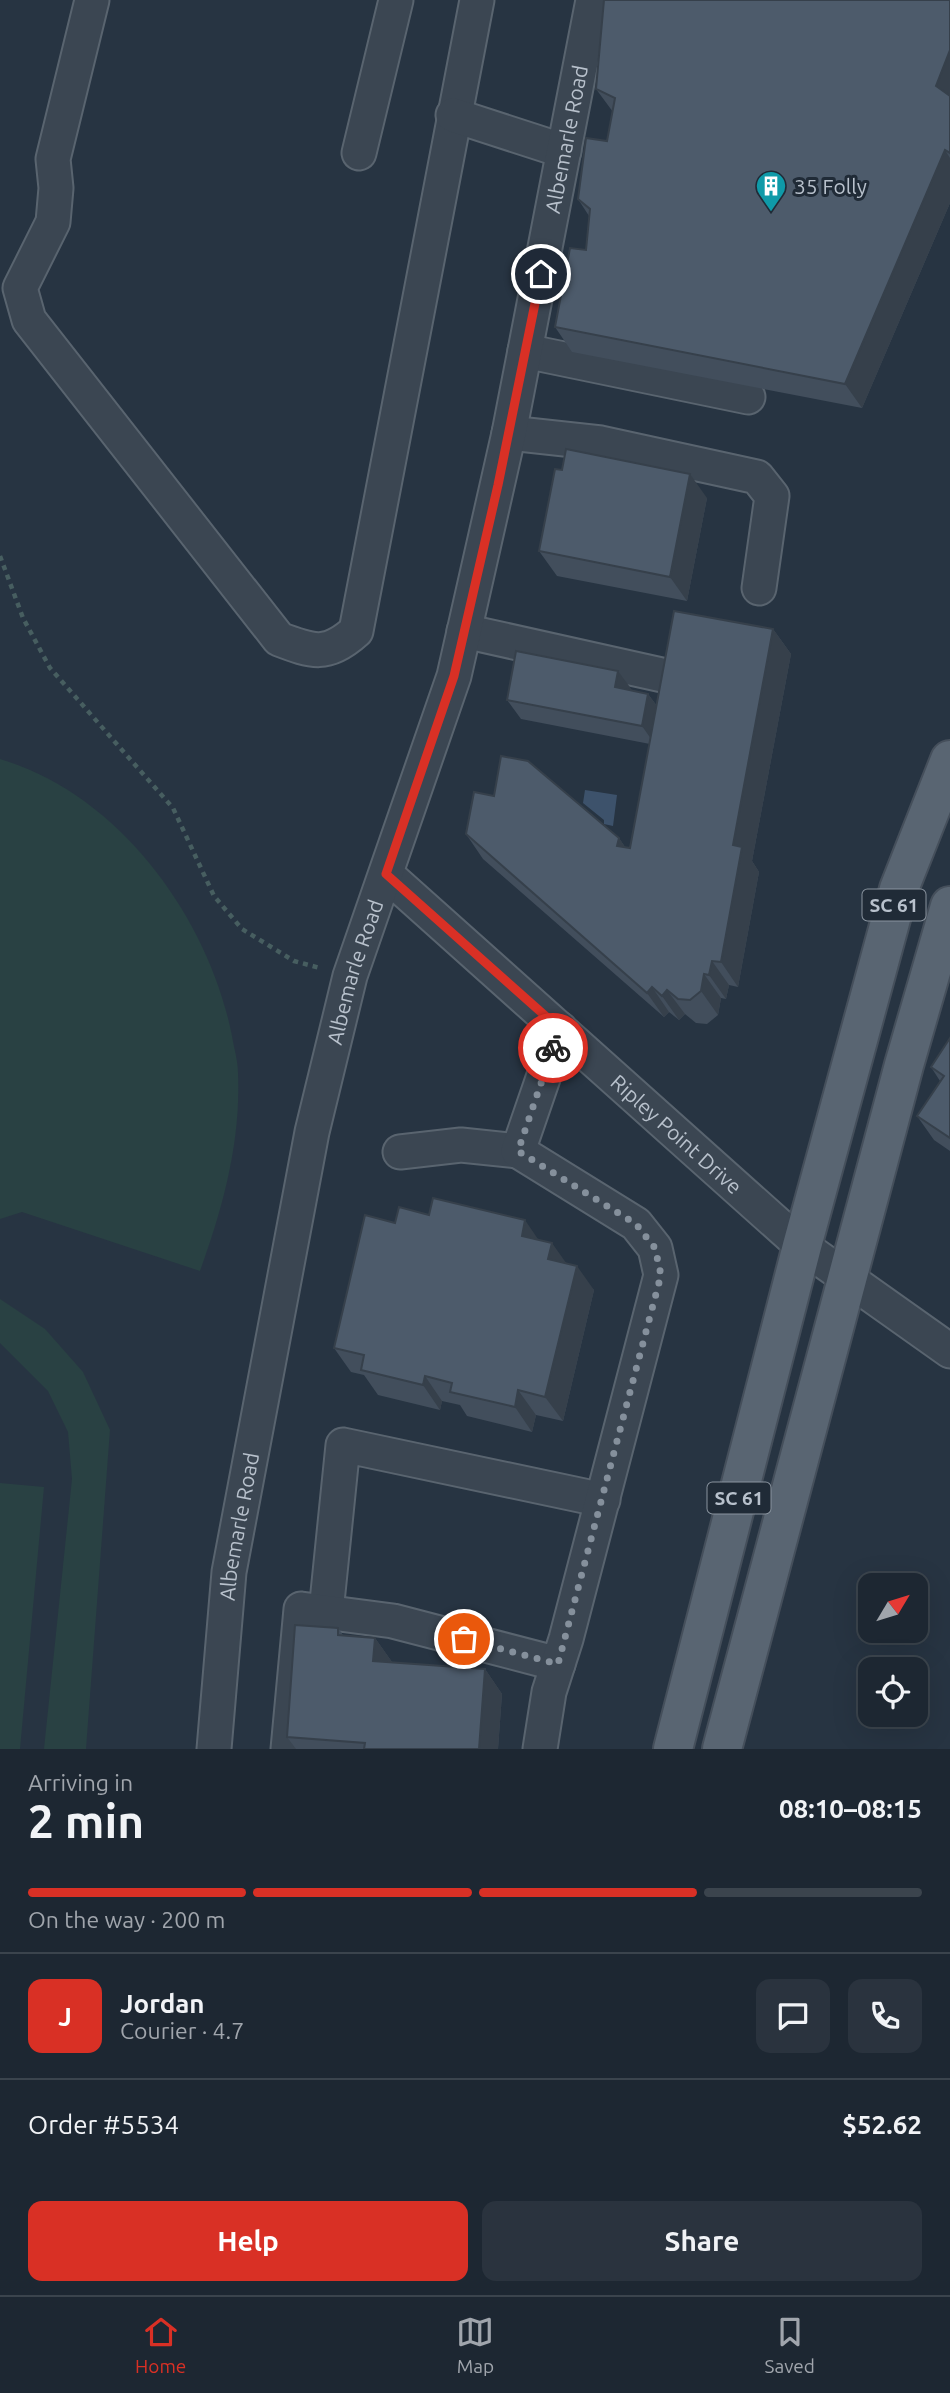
<!DOCTYPE html>
<html lang="en">
<head>
<meta charset="utf-8">
<style>
  body { margin:0; font-family:Ubuntu,sans-serif; background:#2a333e; color:#f1f3f6; height:100vh; display:flex; flex-direction:column; font-size:26px; white-space:nowrap }
  * { box-sizing:border-box; margin:0 }
  p { font-size:23px; color:#a0a5ac }
  .icon { flex:none; width:38px; height:38px; fill:none; stroke:currentColor; stroke-width:2; stroke-linecap:round; stroke-linejoin:round }
  .map { position:relative; height:1749px; overflow:hidden }
  .side { display:flex; flex-direction:column; background:#1d2732; flex:1 }
  .side>* { flex:none }
  .needle { width:46px; rotate:52deg }
  .tools { position:absolute; left:858px; top:1573px; display:grid; gap:14px }
  .tools a { display:grid; place-items:center; width:70px; height:70px; border-radius:14px; background:#1d2732; box-shadow:0 7px 28px #0002,0 0 0 2px #3b444d; font-size:35px }
  .pin { position:absolute; display:grid; place-items:center; width:60px; height:60px; color:#fff; margin:-30px; border:4px solid #fff; border-radius:50%; box-shadow:0 2px 7px #0007 }
  .courier { position:absolute; display:grid; place-items:center; width:70px; height:70px; margin:-35px; border:5px solid #d93025; border-radius:50%; background:#fff; color:#222; box-shadow:0 2px 9px #0007 }
  .summary em { font-style:normal; font-weight:700 }
  .summary div { display:flex; flex-direction:column-reverse }
  .summary { display:flex; align-items:center; justify-content:space-between; height:119px; padding:0 28px }
  h1 { font-size:46px; font-weight:700; line-height:52px }
  .bar { display:grid; grid-template-columns:repeat(4,1fr); gap:10px 7px; align-content:center; height:84px; padding:0 28px }
  .bar i { height:9px; border-radius:5px; background:#3b444d }
  .bar .current { background:#d93025 }
  .bar p { grid-column:span 4 }
  .line { display:flex; align-items:center; gap:18px; padding:0 28px; border-top:2px solid #3b444d }
  .line div { flex:1 }
  .round { display:grid; place-items:center; flex:none; width:74px; height:74px; border-radius:14px; background:#2a333e }
  .cta { display:flex; gap:14px; margin-top:auto; padding:14px 28px }
  .cta a { flex:1; height:80px; border-radius:14px; background:#d93025; color:#fff; font-size:28px; font-weight:700; line-height:80px; text-align:center }
  .cta a+a { background:#2a333e; color:#f1f3f6 }
  .dock { display:flex; justify-content:space-around; align-items:center; height:98px; border-top:2px solid #3b444d; background:#1d2732; font-size:19px; color:#a0a5ac }
  .dock a { display:grid; justify-items:center; gap:4px }
  .dock .current { color:#d93025 }
  .map>svg:first-child { display:block }
  .green { fill:#294143 }
  .water { fill:#3d526b }
  .lines { fill:none; stroke-linecap:round; stroke-linejoin:round }
  .minor-casing { stroke:#59646f; stroke-width:37 }
  .major-casing { stroke:#454f5b; stroke-width:42 }
  .path { stroke:#475e60; stroke-width:4.5; stroke-dasharray:5 5; stroke-linecap:butt }
  .minor { stroke:#3b4652; stroke-width:33 }
  .major { stroke:#596572; stroke-width:38 }
  .wall { fill:#424e5c }
  .shaded-wall { fill:#36404b }
  .building { fill:#4d5b6b; stroke:#36404b; stroke-width:2 }
  .done { stroke:#85909c; stroke-width:7; stroke-dasharray:0 12.6 }
  .route { stroke:#d93025; stroke-width:9 }
  .labels { text-anchor:middle; dominant-baseline:central; stroke-width:6; stroke-linejoin:round; paint-order:stroke }
  .shield { fill:#202b37; stroke:#8a949f; stroke-width:2 }
  .shield-label { font-size:19px; font-weight:bold; fill:#b8c1cc }
  .street-label { font-size:21px; fill:#b8c1cc; stroke:#202b37 }
  .poi-label { font-size:21px; fill:#b8c1cc; stroke:#202b37; text-anchor:start }
</style>
</head>
<body>
<div class="map">
<svg width="950" height="1749" viewBox="0 0 950 1749">
  <rect width="100%" height="100%" fill="#273442"/>
  <!-- green -->
  <path class="green" d="M0 759C119 794 209 918 232 1036 234 1048 238 1061 238 1073 241 1142 223 1207 200 1271L22 1212 0 1219Z
    M0 1299 45 1329 83 1372 110 1430 86 1749H44L72 1479 68 1432 48 1391 0 1343Z
    M0 1483 44 1487 20 1749H0Z"/>
  <!-- water -->
  <path class="water" d="M585 790 617 795 613 826 604 824V820L583 803Z"/>
  <g class="lines">
    <!-- minor casing -->
    <g class="minor-casing">
      <g id="minor">
        <path d="M92 0 53 159 56 188 53 222 20 288 29 320 279 639C313 652 327 657 356 631L477 0"/>
        <path d="M453 115 564 151"/>
        <path d="M359 153 396 0"/>
        <path d="M525 351 748 397"/>
        <path d="M509 433 601 443 757 477 772 496 759 588"/>
        <path d="M464 631 671 677"/>
        <path id="s1" d="M386 874 802 1246 950 1351"/>
        <path d="M400 1152 461 1145 518 1151"/>
        <path d="M326 1612 343 1445 603 1500"/>
        <path id="s2" d="M214 1749 229 1572 312 1132 350 976 454 676 509 433 593 0"/>
        <path d="M288 1749 301 1609 393 1621 558 1664"/>
        <path d="M540 1749 549 1692 566 1639 661 1275 655 1248 636 1224 518 1151 560 1029"/>
      </g>
    </g>
    <!-- major casing -->
    <g class="major-casing">
      <path id="major" d="M673 1749 802 1246 899 889 950 760
        M722 1749 904 1065 950 906"/>
    </g>
    <!-- path -->
    <path class="path" d="M0 556 23 618 50 668 173 808 214 896 242 929 294 961 320 968"/>
    <!-- minor -->
    <use href="#minor" class="minor"/>
    <!-- major -->
    <use href="#major" class="major"/>
  </g>
  <!-- wall -->
  <path class="wall" d="M950 0V203L862 408 572 352 555 327 586 250 589 216 578 199 607 141 613 112 596 89Z
    M707 498 687 601 557 576 539 551Z
    M773 629 791 654 752 861 759 872 738 987 729 985 726 999 721 998 718 1015 707 1024 696 1023 685 1014 679 1020 669 1012 664 1017 483 859 466 834 619 838 625 847 630 848 650 744 521 719 507 700 632 690 648 694 657 706Z
    M950 1038V1151L934 1140 917 1116 940 1081 931 1067Z
    M539 1240 566 1263 594 1290 563 1421 536 1415 532 1432 467 1416 460 1405 442 1401 440 1410 378 1395 364 1375 351 1372 334 1348Z
    M338 1628 343 1635 375 1638 392 1662 485 1669 502 1694 498 1749H296L287 1737Z"/>
  <!-- shaded-wall -->
  <path class="shaded-wall" d="M950 50V106L936 86Z
    M945 150 950 158V203L862 408 845 384Z
    M690 474 707 498 687 601 670 577Z
    M773 629 791 654 752 861 759 872 738 987 721 962 733 845Z
    M618 671 632 690 615 687Z
    M648 694 662 713 656 746 642 726Z
    M619 838 636 863 617 846Z
    M712 961 729 985 726 999 709 975Z
    M704 974 721 998 718 1015 701 991Z
    M652 987 669 1012 664 1017 647 993Z
    M667 990 685 1014 679 1020 662 996Z
    M525 1220 542 1245 522 1236Z
    M552 1243 569 1267 548 1259Z
    M577 1266 594 1290 563 1421 545 1397Z
    M425 1376 442 1401 440 1410 423 1385Z
    M518 1390 536 1415 532 1432 515 1407Z
    M375 1638 392 1662 373 1661Z
    M485 1669 502 1694 498 1749H479Z"/>
  <!-- building -->
  <path class="building" d="M604 0H950V50L936 86 950 96V153L945 150 845 384 555 327 570 248 586 250 590 209 578 199 586 138 607 141 615 98 596 89Z
    M566 449 690 474 670 577 539 551 555 469 562 470Z
    M674 611 773 629 733 845 742 847 721 962 712 961 709 975 704 974 701 991 690 1000 678 999 667 990 662 996 652 987 647 993 466 834 474 792 494 796 501 756 528 761 619 838 617 846 630 848Z
    M516 651 618 671 615 687 648 694 642 726 507 700Z
    M950 1038V1138L917 1116 944 1076 931 1067Z
    M433 1198 525 1220 522 1236 552 1243 548 1259 577 1266 545 1397 518 1390 515 1407 450 1392 452 1383 425 1376 423 1385 361 1370 364 1355 334 1348 365 1215 395 1223 399 1207 429 1215Z
    M295 1625 338 1628V1635L375 1638 373 1661 485 1669 479 1749H364L365 1743 287 1737Z"/>
  <g class="lines">
    <!-- done -->
    <path class="done" d="M464 1639 558 1664 661 1275 655 1248 636 1224 518 1151 553 1048"/>
    <!-- route -->
    <path class="route" d="M541 274 498 485 454 676 386 874 560 1029 553 1048"/>
  </g>
  <!-- icons -->
  <defs>
    <g id="building-pin" transform="scale(1.575)"><path d="M0 17L-7.5 6A9.5 9.5 0 1 1 7.5 6Z" fill="#0f9aa8" stroke="#202b37"/><path d="M-4-6H4V6H1V3H-1V6H-4ZM-2.5-4.3h1.7v1.8h-1.7ZM.8-4.3h1.7v1.8H.8ZM-2.5-1h1.7V.8h-1.7ZM.8-1h1.7V.8H.8Z" fill="#fff"/></g>
  </defs>
  <g fill-rule="evenodd">
    <use href="#building-pin" x="771" y="186"/>
  </g>
  <g class="labels">
    <!-- shield labels -->
    <g class="shield">
      <rect x="862.5" y="889.5" width="63" height="31" rx="5"/>
      <rect x="707.5" y="1482.5" width="63" height="31" rx="5"/>
    </g>
    <g class="shield-label">
      <text x="894" y="905">SC 61</text>
      <text x="739" y="1498">SC 61</text>
    </g>
    <!-- street labels -->
    <g class="street-label">
      <text stroke="none"><textPath href="#s2" startOffset="1652">Albemarle Road</textPath></text>
      <text stroke="none"><textPath href="#s2" startOffset="791">Albemarle Road</textPath></text>
      <text stroke="none"><textPath href="#s1" startOffset="390">Ripley Point Drive</textPath></text>
      <text stroke="none"><textPath href="#s2" startOffset="224">Albemarle Road</textPath></text>
    </g>
    <!-- poi labels -->
    <g class="poi-label">
      <text x="794" y="186">35 Folly</text>
    </g>
  </g>
</svg>
<div class="tools">
<a><svg class="needle" viewBox="-14 -14 28 28"><path d="M0-13l5 13h-10z" fill="#e53935"/><path d="M0 13l5-13h-10z" fill="#a0a5ac"/></svg></a>
<a><svg class="icon" aria-label="locate" viewBox="0 0 24 24"><circle cx="12" cy="12" r="6"/><path d="M12 2v4M12 18v4M2 12h4M18 12h4"/></svg></a>
</div>
<div class="pin" style="left:464px;top:1639px;background:#ea580c"><svg class="icon" aria-label="bag" viewBox="0 0 24 24"><path d="M5 8h14l-1 12H6zM9 8a3 3 0 0 1 6 0"/></svg></div>
<div class="pin" style="left:541px;top:274px;background:#1f2937"><svg class="icon" aria-label="home" viewBox="0 0 24 24"><path d="M3 11l9-7 9 7M6 9v11h12V9"/></svg></div>
<div class="courier" style="left:553px;top:1048px"><svg class="icon" aria-label="bike" viewBox="0 0 24 24"><circle cx="6" cy="16" r="4"/><circle cx="18" cy="16" r="4"/><path d="M6 16l4-8h5l3 8M10 8l3 8H6M13 5h3"/></svg></div>
</div>
<section class="side">
<div class="summary"><div><h1>2 min</h1><p>Arriving in</p></div><em>08:10–08:15</em></div>
<div class="bar"><i class="current"></i><i class="current"></i><i class="current"></i><i></i><p>On the way · 200 m</p></div>
<div class="line" style="height:126px"><b class="round" style="background:#d93025;color:#fff">J</b><div><b>Jordan</b><p>Courier · 4.7</p></div><a class="round"><svg class="icon" aria-label="chat" viewBox="0 0 24 24"><path d="M4 5h16v11H9l-5 4z"/></svg></a><a class="round"><svg class="icon" aria-label="phone" viewBox="0 0 24 24"><path d="M5 4h4l2 5-3 2q2 4 5 5l2-3 5 2v4C11 20 4 13 5 4z"/></svg></a></div>
<div class="line" style="height:91px"><div>Order #5534</div><b>$52.62</b></div>
<div class="cta"><a>Help</a><a>Share</a></div>
</section>
<nav class="dock">
<a class="current"><svg class="icon" aria-label="home" viewBox="0 0 24 24"><path d="M3 11l9-7 9 7M6 9v11h12V9"/></svg>Home</a>
<a><svg class="icon" aria-label="map" viewBox="0 0 24 24"><path d="M3 6l6-2 6 2 6-2v14l-6 2-6-2-6 2zM9 4v14M15 6v14"/></svg>Map</a>
<a><svg class="icon" aria-label="saved" viewBox="0 0 24 24"><path d="M7 4h10v16l-5-4-5 4z"/></svg>Saved</a>
</nav>
</body>
</html>
